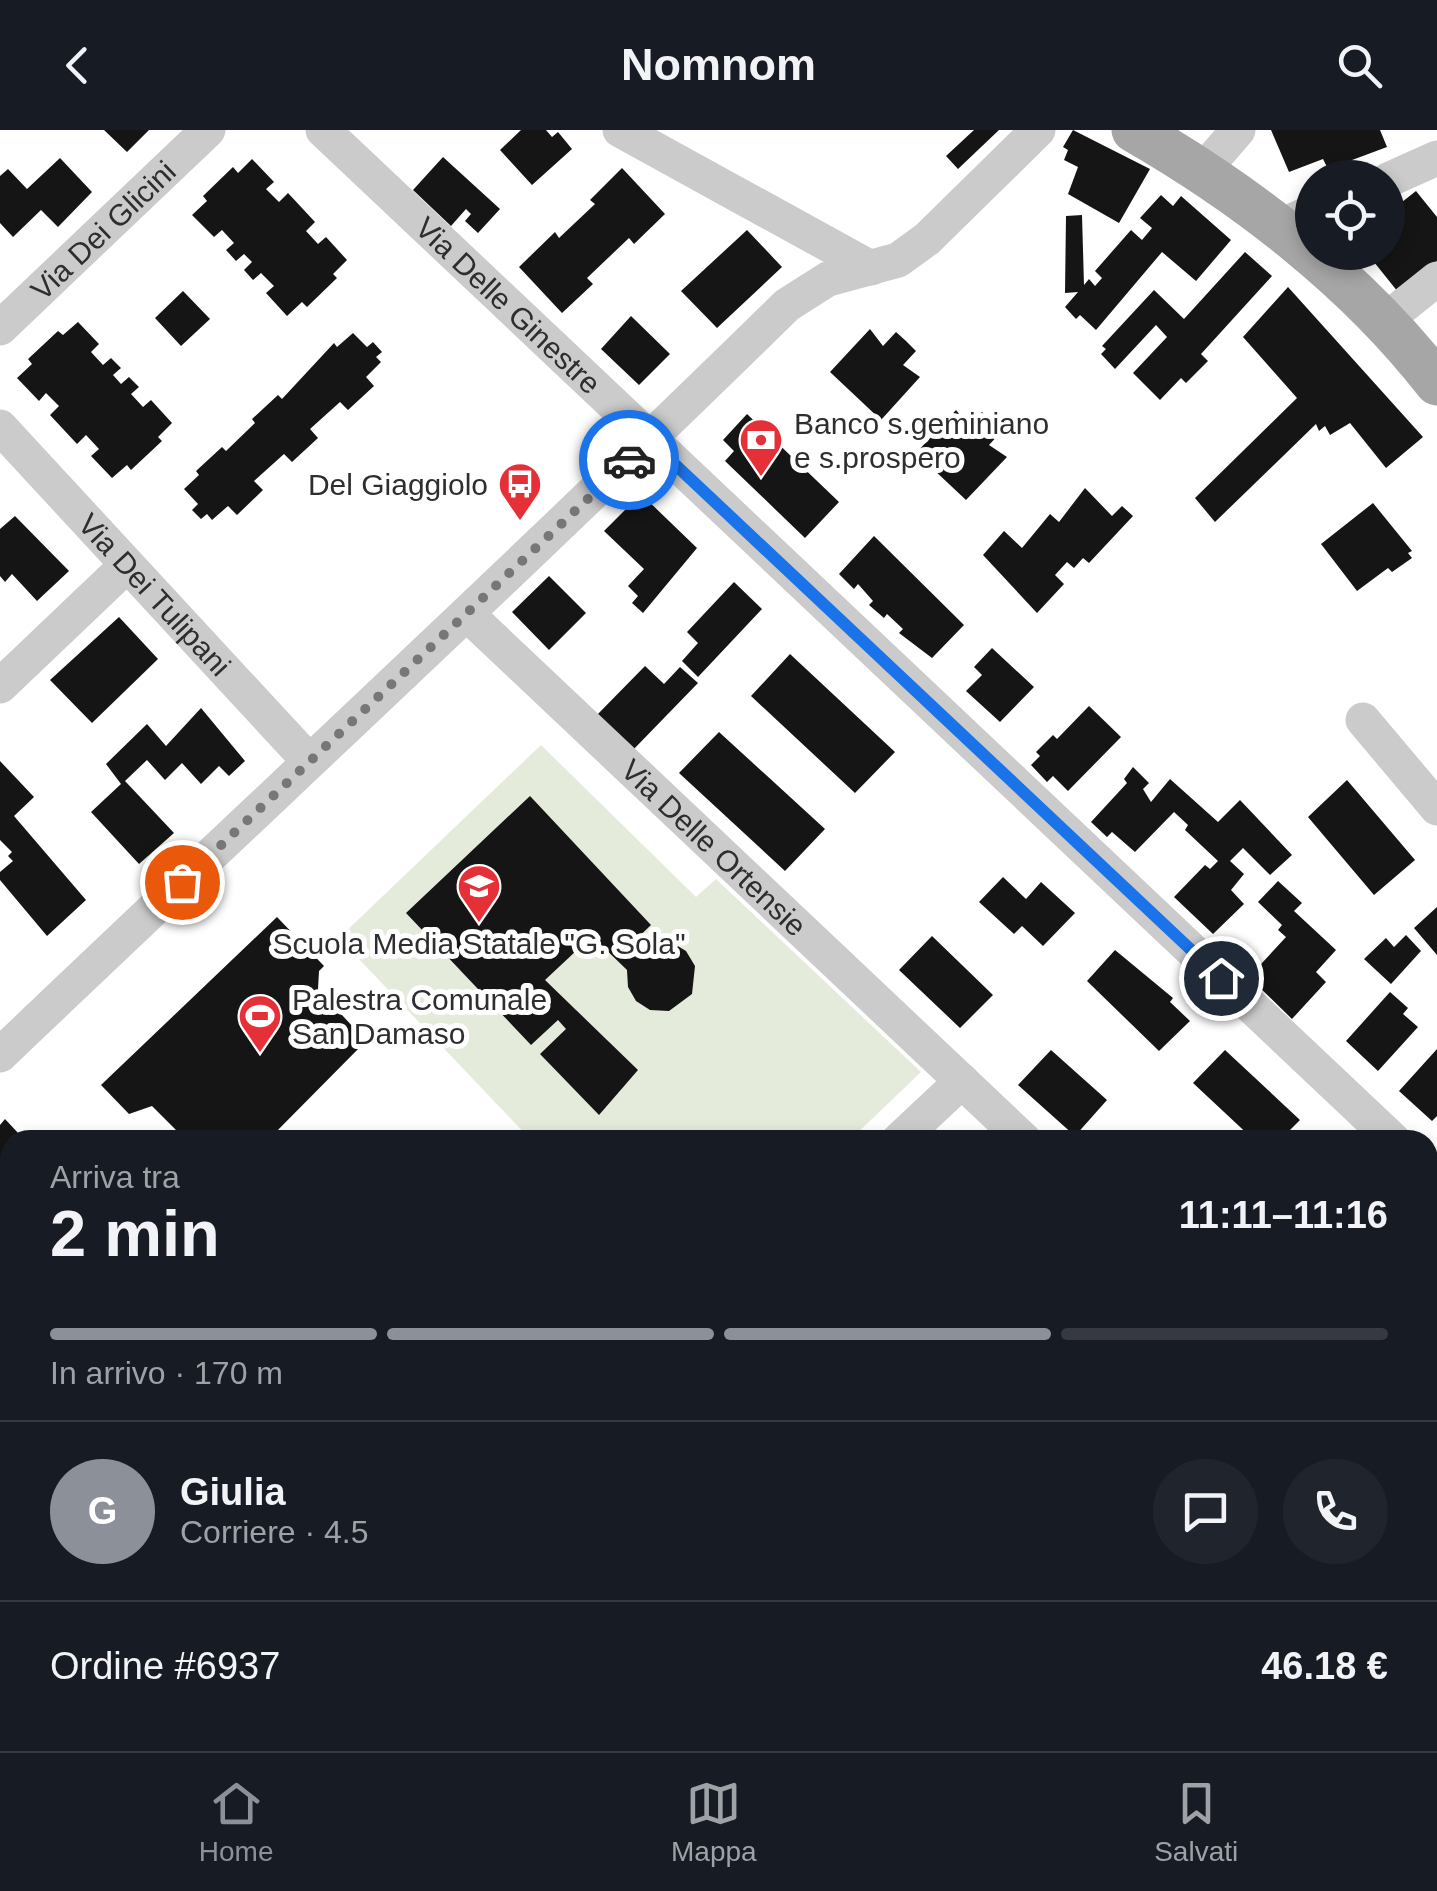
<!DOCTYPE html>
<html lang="it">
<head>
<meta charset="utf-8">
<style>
  body { margin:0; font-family:Arial,sans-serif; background:#20242c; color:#f1f3f6; height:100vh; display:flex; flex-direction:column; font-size:38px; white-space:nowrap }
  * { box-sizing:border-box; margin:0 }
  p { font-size:32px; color:#9ea1a6 }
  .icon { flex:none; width:55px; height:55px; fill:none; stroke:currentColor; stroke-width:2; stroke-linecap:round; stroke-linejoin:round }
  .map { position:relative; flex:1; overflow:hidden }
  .drawer { position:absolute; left:0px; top:1000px; width:1438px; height:622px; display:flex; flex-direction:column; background:#171b24; border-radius:30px 30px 0 0; box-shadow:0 5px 15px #0003 }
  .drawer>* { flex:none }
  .tools { position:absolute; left:1295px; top:30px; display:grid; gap:20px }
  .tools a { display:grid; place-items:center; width:110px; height:110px; border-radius:50%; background:#171b24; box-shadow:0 5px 15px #0003; font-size:50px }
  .pin { position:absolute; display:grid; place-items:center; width:85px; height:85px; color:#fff; margin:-42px; border:5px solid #fff; border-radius:50%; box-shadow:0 2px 10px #0007 }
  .courier { position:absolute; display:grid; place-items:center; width:100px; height:100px; margin:-50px; border:8px solid #1a73e8; border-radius:50%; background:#fff; color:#222; box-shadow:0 2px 12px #0007 }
  .headline em { font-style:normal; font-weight:700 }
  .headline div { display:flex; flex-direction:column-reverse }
  .headline { display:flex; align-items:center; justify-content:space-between; height:170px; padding:0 50px }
  h1 { font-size:65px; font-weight:700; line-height:75px }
  .bar { display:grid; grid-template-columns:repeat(4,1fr); gap:15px 10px; align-content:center; height:120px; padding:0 50px }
  .bar i { height:12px; border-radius:8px; background:#363941 }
  .bar .current { background:#8c9099 }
  .bar p { grid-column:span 4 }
  .line { display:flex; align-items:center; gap:25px; padding:0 50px; border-top:2px solid #363941 }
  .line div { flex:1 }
  .round { display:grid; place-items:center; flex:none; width:105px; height:105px; border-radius:52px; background:#20242c }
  header { display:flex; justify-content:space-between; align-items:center; height:130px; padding:0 50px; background:#171b24; font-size:45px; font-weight:700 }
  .tab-bar { display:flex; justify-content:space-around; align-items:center; height:140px; border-top:2px solid #363941; background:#171b24; font-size:28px; color:#9ea1a6 }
  .tab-bar a { display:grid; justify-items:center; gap:5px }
  .tab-bar .current { color:#8c9099 }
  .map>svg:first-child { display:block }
  .green { fill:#e4ebdb }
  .building { fill:#151515 }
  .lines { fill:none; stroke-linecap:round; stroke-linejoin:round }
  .minor { stroke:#cbcbcb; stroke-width:35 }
  .major { stroke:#a6a6a6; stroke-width:45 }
  .done { stroke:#777; stroke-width:10; stroke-dasharray:0 18 }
  .route { stroke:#1a73e8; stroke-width:12 }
  .labels { text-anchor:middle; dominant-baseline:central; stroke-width:10; stroke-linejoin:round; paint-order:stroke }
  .street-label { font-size:30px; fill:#2e2e2e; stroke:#fff }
  .poi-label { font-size:30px; fill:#2e2e2e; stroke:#fff; text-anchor:start }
</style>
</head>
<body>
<header><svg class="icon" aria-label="back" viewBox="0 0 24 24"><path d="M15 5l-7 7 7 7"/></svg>Nomnom<svg class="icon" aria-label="search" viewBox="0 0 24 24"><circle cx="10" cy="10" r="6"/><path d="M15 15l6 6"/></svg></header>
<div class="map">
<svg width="1437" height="1621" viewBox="0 0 1437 1621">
  <rect width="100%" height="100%" fill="#fff"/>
  <!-- green -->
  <path class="green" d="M541 615 696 767 716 749 921 942 850 1010H531L339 808Z"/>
  <!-- building -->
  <path class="building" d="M104 0H149L127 22Z
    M521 0H546L552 7 558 2 572 19 532 55 500 20Z
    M974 0H999L958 39 946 26Z
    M1073 0 1150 39 1119 93 1068 64 1078 37 1064 30 1068 20 1063 17Z
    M1271 0H1380L1387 17 1328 39 1323 29 1289 42Z
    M443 27 500 79 478 103 465 91 471 84 466 79 451 96 413 60Z
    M60 28 92 62 58 97 41 80 13 107 0 93V46L8 39 27 59Z
    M252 29 274 52 266 59 279 72 288 63 315 92 306 101 318 114 326 107 347 130 333 144 337 148 307 177 302 172 287 186 266 163 274 156 261 143 253 150 244 140 252 132 244 124 236 131 226 120 234 113 222 100 214 107 192 85 207 71 203 66 233 37 238 43Z
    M622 38 665 84 634 114 629 108 587 148 593 154 562 183 519 137 555 102 559 108 595 74 590 70Z
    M1416 61 1437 87V131L1398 162 1366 122H1388V83Z
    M1161 65 1173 76 1181 66 1231 110 1196 151 1162 122 1096 200 1080 185 1076 189 1065 177 1078 162 1065 163 1066 86 1082 85 1084 155 1089 149 1095 156 1102 148 1095 141 1131 100 1142 110 1152 98 1140 88Z
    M747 100 782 137 717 198 681 161Z
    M1245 122 1272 146 1201 224 1208 231 1186 253 1181 248 1160 270 1133 243 1167 207 1156 195 1115 239 1101 224 1106 219 1102 216 1154 160 1184 189Z
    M1288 157 1423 307 1386 338 1350 293 1330 305 1325 296 1319 301 1316 294 1215 392 1195 368 1297 268 1243 207Z
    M183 161 210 189 181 216 155 188Z
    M631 186 670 224 639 255 601 219Z
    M78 192 99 214 91 222 103 235 111 228 121 238 113 245 121 254 129 247 139 257 131 264 143 277 151 270 172 293 158 307 162 311 131 340 127 335 112 348 91 326 99 319 86 305 77 314 50 285 59 276 46 263 39 271 17 248 32 234 28 229 58 201 63 205Z
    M870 199 883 216 896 202 906 211 916 221 903 235 920 247 881 290 830 242Z
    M353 203 367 217 373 212 382 222 376 227 381 232 366 247 374 256 348 280 340 272 310 299 318 308 292 332 284 324 254 351 263 360 237 385 228 376 212 390 207 384 201 389 192 380 198 374 184 359 199 345 196 341 222 317 226 321 255 293 252 289 278 265 282 269 334 213 337 217Z
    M956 280 969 296 982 282 1002 301 989 315 1007 327 966 370 916 323Z
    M747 284 839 372 805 408 725 331 734 321 723 310Z
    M1085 358 1112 386 1122 376 1133 386 1089 433 1083 428 1074 438 1067 432 1055 445 1064 454 1037 483 983 425 1004 401 1022 418 1050 384 1059 392Z
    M641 364 697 418 643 483 632 473 638 466 628 456 644 439 604 401Z
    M1373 373 1412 421 1408 423 1412 428 1392 442 1388 438 1357 461 1321 414Z
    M15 386 69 441 37 471 12 444 5 452 0 446V399Z
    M874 406 964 495 932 528 899 503 903 499 887 484 884 488 869 475 873 471 858 454 854 459 839 444Z
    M549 446 586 483 549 520 512 482Z
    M734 452 762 479 698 547 682 531 698 513 687 502Z
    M119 487 158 529 92 593 50 550Z
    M992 518 1034 557 1000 592 966 561 982 545 974 537Z
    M790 524 895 622 855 663 751 566Z
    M645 536 664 554 680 537 698 553 631 622 595 587Z
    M1089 576 1121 607 1068 661 1053 646 1047 652 1031 635 1040 626 1036 622 1053 605 1057 609Z
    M201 578 245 631 229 646 219 636 201 654 182 633 165 650 147 630 125 651 174 703 139 734 91 682 121 654 106 634 147 594 166 616Z
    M719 602 825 699 785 741 679 643Z
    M0 631 34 667 14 686 86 770 47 806 0 750V742L13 731 8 726 12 722 0 710Z
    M1133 637 1149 653 1143 659 1151 672 1170 649 1218 692 1240 670 1292 725 1270 745 1243 718 1230 731 1244 744 1231 760 1244 774 1213 804 1174 767 1205 735 1210 739 1218 731 1185 700 1188 695 1174 682 1135 722 1112 702 1107 707 1091 692 1127 653 1124 649Z
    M1347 650 1415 730 1374 765 1308 687Z
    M530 666 651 795 625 820 632 827 649 813 671 812 686 821 695 836 692 864 669 881 650 880 636 871 628 857 627 840 592 806 545 850 638 940 599 985 540 924 566 899 558 890 531 915 406 783Z
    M1003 747 1026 769 1041 752 1075 783 1043 816 1022 796 1014 804 979 772Z
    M1278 751 1302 773 1294 781 1336 820 1316 842 1326 852 1292 889 1249 847 1286 807 1278 800 1282 795 1258 772Z
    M1437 777V825L1414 798Z
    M277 787 324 836 319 841 318 859 366 911 268 1010H186L152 976 129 984 101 955Z
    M1406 805 1421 821 1391 854 1364 829 1386 808 1394 817Z
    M932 806 993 865 960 898 899 840Z
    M1115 820 1173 868 1170 872 1190 891 1159 921 1087 851Z
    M1390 862 1408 878 1403 884 1418 897 1378 941 1346 911Z
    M1437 919V986L1432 991 1399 961Z
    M1051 920 1107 970 1075 1006 1018 955Z
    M1225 920 1300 990 1280 1010H1254L1193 953Z
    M5 989 19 1004 10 1010V1161L0 1170V995Z
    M10 1498V1545L0 1535V1507Z
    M104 1612H164L156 1621H112Z
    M335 1612H398L406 1621H325Z
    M952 1612H1012L1002 1621H943Z"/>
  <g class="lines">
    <!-- minor -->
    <g class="minor">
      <path id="s1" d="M323 0 1393 1010"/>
      <path d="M620 0 871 138"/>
      <path d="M1201 43 1238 0"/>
      <path d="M1388 50 1437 28"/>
      <path d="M1278 97 1312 82"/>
      <path d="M1383 192 1437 149"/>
      <path id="s2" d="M0 198 208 0"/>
      <path id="s3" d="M0 297 308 630"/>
      <path id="s4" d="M467 484 1024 1010"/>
      <path d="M0 556 126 436"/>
      <path d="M1363 590 1437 678"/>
      <path d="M0 925C262 675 528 429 787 175L828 149 898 130 927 109 1038 0"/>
      <path d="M899 1010 962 951"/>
      <path d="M1428 1043 1437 1052"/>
      <path d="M0 1366 10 1356"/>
      <path d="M248 1621 257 1612"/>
      <path d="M789 1621 788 1614 807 1621"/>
      <path d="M853 1621 854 1612"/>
    </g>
    <!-- major -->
    <path class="major" d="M1134 0C1247 65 1357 150 1437 253"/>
  </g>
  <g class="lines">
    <!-- done -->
    <path class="done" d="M182 752 629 330"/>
    <!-- route -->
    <path class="route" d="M629 330 649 310 1221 848"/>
  </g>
  <!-- icons -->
  <defs>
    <g id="bank-pin" transform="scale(2.25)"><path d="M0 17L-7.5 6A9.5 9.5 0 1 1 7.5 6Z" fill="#e53038" stroke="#fff"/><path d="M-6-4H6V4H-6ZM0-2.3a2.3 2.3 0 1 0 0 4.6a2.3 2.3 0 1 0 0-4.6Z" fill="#fff"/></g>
    <g id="bus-pin" transform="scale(2.25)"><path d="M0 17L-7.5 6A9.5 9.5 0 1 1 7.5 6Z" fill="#e53038" stroke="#fff"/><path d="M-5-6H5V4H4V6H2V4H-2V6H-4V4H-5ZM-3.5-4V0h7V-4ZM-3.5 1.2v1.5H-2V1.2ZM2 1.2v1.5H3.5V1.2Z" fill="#fff"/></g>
    <g id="school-pin" transform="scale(2.25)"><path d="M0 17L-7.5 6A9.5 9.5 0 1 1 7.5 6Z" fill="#e53038" stroke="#fff"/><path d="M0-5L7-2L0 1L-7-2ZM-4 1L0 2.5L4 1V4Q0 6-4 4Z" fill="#fff"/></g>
    <g id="stadium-pin" transform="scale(2.25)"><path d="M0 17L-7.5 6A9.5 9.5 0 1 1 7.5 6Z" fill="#e53038" stroke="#fff"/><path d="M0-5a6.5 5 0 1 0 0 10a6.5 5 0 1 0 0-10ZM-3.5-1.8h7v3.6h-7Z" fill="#fff"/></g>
  </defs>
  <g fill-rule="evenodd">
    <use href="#bank-pin" x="761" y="310"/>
    <use href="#bus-pin" x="520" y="354"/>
    <use href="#school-pin" x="479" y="756"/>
    <use href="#stadium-pin" x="260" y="886"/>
  </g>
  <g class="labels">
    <!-- street labels -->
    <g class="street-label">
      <text stroke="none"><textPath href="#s2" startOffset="142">Via Dei Glicini</textPath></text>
      <text stroke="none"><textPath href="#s1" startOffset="255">Via Delle Ginestre</textPath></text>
      <text stroke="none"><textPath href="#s3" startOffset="228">Via Dei Tulipani</textPath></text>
      <text stroke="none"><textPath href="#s4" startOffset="340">Via Delle Ortensie</textPath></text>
    </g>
    <!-- poi labels -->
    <g class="poi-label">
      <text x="794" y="293">Banco s.geminiano<tspan x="794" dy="34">e s.prospero</tspan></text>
      <text x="488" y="354" text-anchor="end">Del Giaggiolo</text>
      <text x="479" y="813" text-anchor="middle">Scuola Media Statale "G. Sola"</text>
      <text x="292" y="869">Palestra Comunale<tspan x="292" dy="34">San Damaso</tspan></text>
    </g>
  </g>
</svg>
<div class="tools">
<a><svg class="icon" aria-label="locate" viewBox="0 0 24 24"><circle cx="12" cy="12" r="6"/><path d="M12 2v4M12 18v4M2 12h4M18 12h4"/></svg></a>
</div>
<div class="pin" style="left:182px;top:752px;background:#ea580c"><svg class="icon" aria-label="bag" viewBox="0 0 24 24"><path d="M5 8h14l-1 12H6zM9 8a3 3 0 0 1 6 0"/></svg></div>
<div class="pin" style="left:1221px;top:848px;background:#1f2937"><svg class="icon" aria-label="home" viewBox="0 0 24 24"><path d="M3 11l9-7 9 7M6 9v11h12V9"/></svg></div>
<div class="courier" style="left:629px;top:330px"><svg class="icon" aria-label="car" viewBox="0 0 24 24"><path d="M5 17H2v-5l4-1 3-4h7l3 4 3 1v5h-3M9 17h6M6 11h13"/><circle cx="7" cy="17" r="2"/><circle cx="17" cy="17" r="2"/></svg></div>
<section class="drawer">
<div class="headline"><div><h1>2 min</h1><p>Arriva tra</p></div><em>11:11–11:16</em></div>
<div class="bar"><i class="current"></i><i class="current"></i><i class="current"></i><i></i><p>In arrivo · 170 m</p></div>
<div class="line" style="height:180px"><b class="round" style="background:#8c9099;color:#fff">G</b><div><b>Giulia</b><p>Corriere · 4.5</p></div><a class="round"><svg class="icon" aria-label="chat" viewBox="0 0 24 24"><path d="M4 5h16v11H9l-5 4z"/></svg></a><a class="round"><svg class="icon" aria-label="phone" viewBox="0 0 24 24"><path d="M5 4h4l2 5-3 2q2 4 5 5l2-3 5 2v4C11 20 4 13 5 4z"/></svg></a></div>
<div class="line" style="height:130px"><div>Ordine #6937</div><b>46.18 €</b></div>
</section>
</div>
<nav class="tab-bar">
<a class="current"><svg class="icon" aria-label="home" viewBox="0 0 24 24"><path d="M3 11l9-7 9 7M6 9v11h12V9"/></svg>Home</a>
<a><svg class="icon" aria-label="map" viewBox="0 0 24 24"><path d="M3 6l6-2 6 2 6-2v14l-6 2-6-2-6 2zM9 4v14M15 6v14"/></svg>Mappa</a>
<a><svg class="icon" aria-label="saved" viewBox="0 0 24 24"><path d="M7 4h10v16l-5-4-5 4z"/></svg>Salvati</a>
</nav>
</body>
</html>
